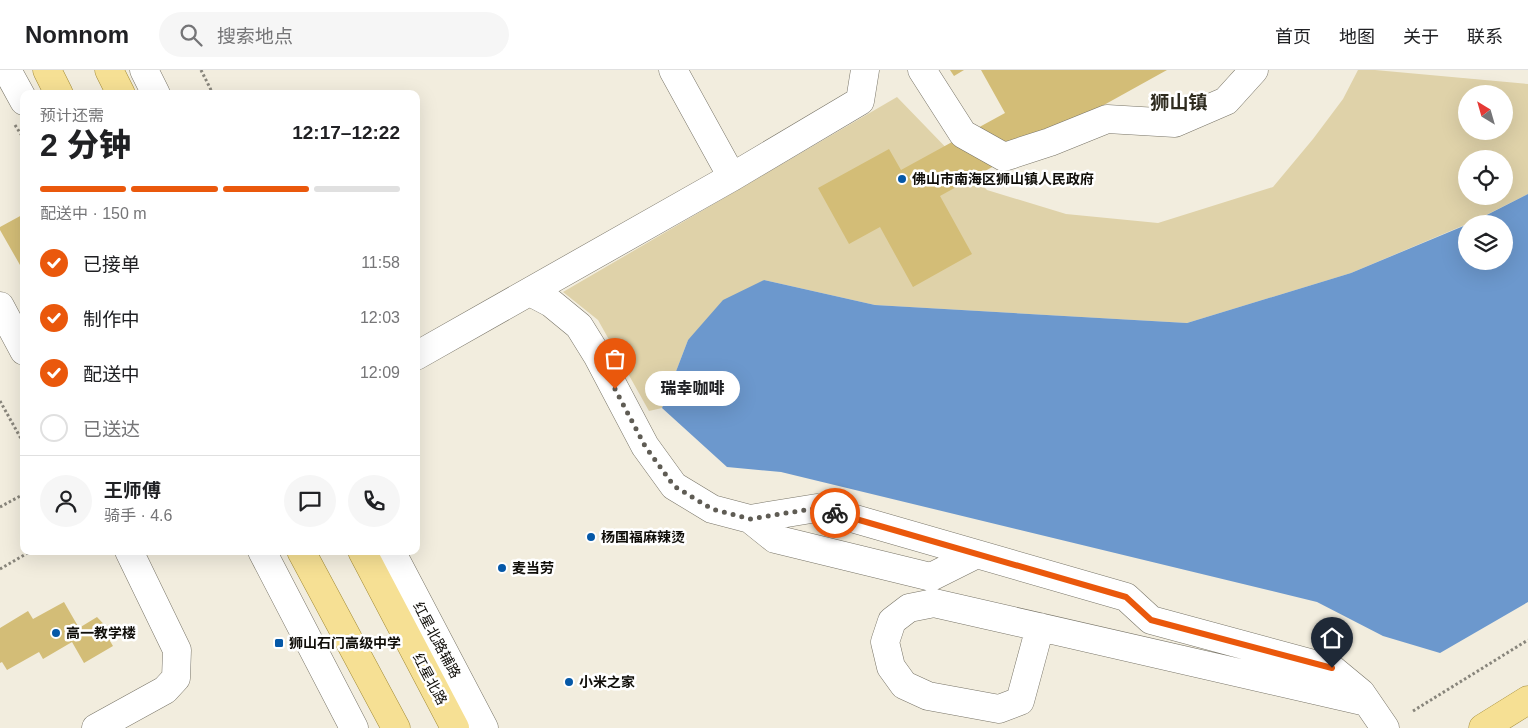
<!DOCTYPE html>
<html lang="zh">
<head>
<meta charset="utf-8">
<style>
  body { margin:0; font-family:Helvetica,"Noto Sans SC",sans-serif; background:#f6f6f6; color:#202124; height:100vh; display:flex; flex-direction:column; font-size:19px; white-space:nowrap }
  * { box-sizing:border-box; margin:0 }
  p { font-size:16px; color:#757577 }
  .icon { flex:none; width:28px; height:28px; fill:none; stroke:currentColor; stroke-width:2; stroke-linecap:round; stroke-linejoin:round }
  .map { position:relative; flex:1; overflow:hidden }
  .details { position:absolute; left:20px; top:20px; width:400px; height:465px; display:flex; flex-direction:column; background:#fff; border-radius:10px; box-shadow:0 5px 20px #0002 }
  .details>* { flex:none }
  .needle { width:32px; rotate:323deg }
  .fabs { position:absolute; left:1458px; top:15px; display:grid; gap:10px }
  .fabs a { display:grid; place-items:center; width:55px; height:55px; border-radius:50%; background:#fff; box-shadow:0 5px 20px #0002; font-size:25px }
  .pin { position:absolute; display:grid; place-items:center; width:42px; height:42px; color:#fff; margin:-51px -21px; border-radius:50% 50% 50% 0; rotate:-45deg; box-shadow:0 0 5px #0007 }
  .pin .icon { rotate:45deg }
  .courier { position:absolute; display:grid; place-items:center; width:50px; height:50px; margin:-25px; border:4px solid #ea580c; border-radius:50%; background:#fff; color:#222; box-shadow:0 1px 6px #0007 }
  .bubble { position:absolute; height:35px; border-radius:18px; background:#fff; box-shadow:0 5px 20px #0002; font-size:16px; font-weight:800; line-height:35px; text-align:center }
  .head em { font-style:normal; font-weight:800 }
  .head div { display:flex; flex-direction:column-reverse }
  .head { display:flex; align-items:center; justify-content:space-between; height:85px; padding:0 20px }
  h1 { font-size:32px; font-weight:800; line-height:38px }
  .bar { display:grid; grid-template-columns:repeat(4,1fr); gap:8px 5px; align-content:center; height:60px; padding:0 20px }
  .bar i { height:6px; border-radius:4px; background:#e0e0e0 }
  .bar .active { background:#ea580c }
  .bar p { grid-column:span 4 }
  .line { display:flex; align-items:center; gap:12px; padding:0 20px; border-top:1px solid #e0e0e0 }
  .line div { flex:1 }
  .round { display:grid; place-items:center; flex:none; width:52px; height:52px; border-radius:26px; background:#f6f6f6 }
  ol { padding:0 20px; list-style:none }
  li { display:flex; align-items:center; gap:15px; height:55px }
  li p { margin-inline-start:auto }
  li .icon { padding:5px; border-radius:50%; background:#ea580c; color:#fff; stroke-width:4 }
  li:last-child { color:#757577 }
  li i { width:28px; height:28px; border:2px solid #e0e0e0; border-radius:50% }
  header { display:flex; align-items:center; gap:30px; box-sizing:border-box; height:70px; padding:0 25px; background:#fff; border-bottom:1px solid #e0e0e0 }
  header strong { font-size:24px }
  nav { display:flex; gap:28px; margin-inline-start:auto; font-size:18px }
  .search { width:350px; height:45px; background:#f6f6f6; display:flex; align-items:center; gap:12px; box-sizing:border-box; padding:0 18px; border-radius:28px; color:#757577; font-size:19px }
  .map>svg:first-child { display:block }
  .green { fill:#dfd2a9; fill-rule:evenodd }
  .water { fill:#6c98cd }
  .building { fill:#d3bd77 }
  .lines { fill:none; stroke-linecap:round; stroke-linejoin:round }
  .minor-casing { stroke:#787467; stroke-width:29 }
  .major-casing { stroke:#a28a35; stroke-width:29 }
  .path { stroke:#88857b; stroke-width:3; stroke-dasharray:2.5 2.5; stroke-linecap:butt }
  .minor { stroke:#fff; stroke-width:28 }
  .major { stroke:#f6e094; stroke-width:28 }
  .done { stroke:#5f5c54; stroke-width:5; stroke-dasharray:0 9 }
  .route { stroke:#ea580c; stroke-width:6 }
  .poi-dot { fill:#0558a7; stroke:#fff; stroke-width:2 }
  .labels { text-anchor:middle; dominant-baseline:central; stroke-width:5; stroke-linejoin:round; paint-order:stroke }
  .poi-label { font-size:14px; font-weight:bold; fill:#100e09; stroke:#fff; text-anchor:start }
  .street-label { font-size:14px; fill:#100e09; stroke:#fff }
  .district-label { font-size:19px; font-weight:bold; fill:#2e2b1f; stroke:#fff }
</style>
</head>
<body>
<header>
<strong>Nomnom</strong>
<div class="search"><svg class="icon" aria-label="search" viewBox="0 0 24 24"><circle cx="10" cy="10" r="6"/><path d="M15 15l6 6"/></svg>搜索地点</div>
<nav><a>首页</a><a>地图</a><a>关于</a><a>联系</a></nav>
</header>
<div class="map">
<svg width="1528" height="658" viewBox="0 0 1528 658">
  <rect width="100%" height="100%" fill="#f2edde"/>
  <!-- green -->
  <path class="green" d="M1358 0H1375L1528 14V124L1474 151 1351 203 1187 253 875 235 764 210 688 270 662 338 649 341 598 250 563 222 897 27 987 120 1066 144 1158 153 1273 117 1313 69 1343 29ZM1466 24H1504V61H1466ZM1466 89H1504V126H1466Z"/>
  <!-- water -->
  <path class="water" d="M1528 124V532L1440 583 1383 566 1317 532 781 402 727 397 662 338 688 270 723 230 764 210 875 235 1187 253 1351 203 1466 155V191H1504V154H1469Z"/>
  <!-- building -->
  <path class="building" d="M950 0H964L954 6Z
    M981 0H1167L940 126 972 184 913 217 880 157 849 174 818 118 889 79 901 100 1005 43Z
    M22 145 24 147V202L0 160V157Z
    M64 532 79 558 97 547 116 567 110 571 113 576 84 593 72 572 43 589 39 582 7 600 2 592 0 593V558L28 541 33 549Z"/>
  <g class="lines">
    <!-- minor casing -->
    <g class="minor-casing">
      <path id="minor" d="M7 0 24 31
        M144 0 156 24
        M673 0 732 107
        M922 0 963 64 1004 87 1050 72 1107 49 1175 53 1226 31 1254 0
        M530 222 551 233 579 256 597 285 645 376 674 416 712 439 750 449 817 438 1126 527 1151 550 1332 599 1361 623 1385 658
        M0 236 24 281
        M416 286 732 107 860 31 865 0
        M750 449 775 469 931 507 977 484
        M262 481 354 658
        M391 481 484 658
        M1040 557 1020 631 999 639 928 626 904 615 891 597 885 572 892 551 909 538 934 533 1367 632
        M96 658 165 620 176 608 177 580 129 481"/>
    </g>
    <!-- major casing -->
    <g class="major-casing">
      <path id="major" d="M47 0 59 24
        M109 0 121 24
        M301 481 396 658
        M362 481 455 658
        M1483 658 1528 630"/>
    </g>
    <!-- path -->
    <path class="path" d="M201 0 213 24
      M15 55 24 69
      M0 331 24 374
      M0 437 24 424
      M0 499 31 481
      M1413 641 1528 570"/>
    <!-- minor -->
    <use href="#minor" class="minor"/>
    <!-- major -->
    <use href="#major" class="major"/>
  </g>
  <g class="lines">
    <!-- done -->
    <path class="done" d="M615 319 645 376 674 416 712 439 750 449 817 438 835 443"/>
    <!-- route -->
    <path class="route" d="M835 443 1126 527 1151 550 1332 598"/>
  </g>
  <!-- markers -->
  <g class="poi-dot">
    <circle cx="902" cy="109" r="5"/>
    <circle cx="591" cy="467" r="5"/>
    <circle cx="502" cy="498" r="5"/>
    <circle cx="56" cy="563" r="5"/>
    <rect x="274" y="568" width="10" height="10" rx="2.5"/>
    <circle cx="569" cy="612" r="5"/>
  </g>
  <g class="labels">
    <!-- poi labels -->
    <g class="poi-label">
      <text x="912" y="109">佛山市南海区狮山镇人民政府</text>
      <text x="601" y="467">杨国福麻辣烫</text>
      <text x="512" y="498">麦当劳</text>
      <text x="66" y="563">高一教学楼</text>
      <text x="289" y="573">狮山石门高级中学</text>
      <text x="579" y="612">小米之家</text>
    </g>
    <!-- street labels -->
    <g class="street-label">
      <text transform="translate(437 570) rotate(62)">红星北路辅路</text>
      <text transform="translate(430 609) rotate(62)">红星北路</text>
    </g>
    <!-- district labels -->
    <g class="district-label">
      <text x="1179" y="32">狮山镇</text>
    </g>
  </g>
</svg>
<div class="fabs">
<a><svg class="needle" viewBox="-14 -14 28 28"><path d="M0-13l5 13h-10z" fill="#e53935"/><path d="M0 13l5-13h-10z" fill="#757577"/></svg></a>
<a><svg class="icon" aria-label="locate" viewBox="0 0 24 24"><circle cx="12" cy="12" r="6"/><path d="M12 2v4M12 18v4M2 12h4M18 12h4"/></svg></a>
<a><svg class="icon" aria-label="layers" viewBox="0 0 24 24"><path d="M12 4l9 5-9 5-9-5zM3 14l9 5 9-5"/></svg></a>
</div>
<div class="pin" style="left:615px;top:319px;background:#ea580c"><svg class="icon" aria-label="bag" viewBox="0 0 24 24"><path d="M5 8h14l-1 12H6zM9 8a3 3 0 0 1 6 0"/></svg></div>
<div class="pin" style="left:1332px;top:598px;background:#1f2937"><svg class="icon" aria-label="home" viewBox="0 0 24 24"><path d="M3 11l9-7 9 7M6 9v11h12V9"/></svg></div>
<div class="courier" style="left:835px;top:443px"><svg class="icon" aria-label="bike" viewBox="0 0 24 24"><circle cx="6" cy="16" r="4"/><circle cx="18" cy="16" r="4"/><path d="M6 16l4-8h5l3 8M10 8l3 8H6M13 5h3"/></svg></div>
<div class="bubble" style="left:645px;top:301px;width:95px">瑞幸咖啡</div>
<section class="details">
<div class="head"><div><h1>2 分钟</h1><p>预计还需</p></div><em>12:17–12:22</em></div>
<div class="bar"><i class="active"></i><i class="active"></i><i class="active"></i><i></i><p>配送中 · 150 m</p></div>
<ol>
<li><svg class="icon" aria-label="check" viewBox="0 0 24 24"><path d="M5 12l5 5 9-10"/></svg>已接单<p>11:58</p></li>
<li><svg class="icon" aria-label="check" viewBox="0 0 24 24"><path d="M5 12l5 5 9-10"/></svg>制作中<p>12:03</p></li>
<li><svg class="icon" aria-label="check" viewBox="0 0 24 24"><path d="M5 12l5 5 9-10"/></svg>配送中<p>12:09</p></li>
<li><i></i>已送达</li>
</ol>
<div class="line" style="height:90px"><a class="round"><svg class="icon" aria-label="person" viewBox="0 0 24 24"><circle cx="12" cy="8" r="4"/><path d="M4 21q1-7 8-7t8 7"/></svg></a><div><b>王师傅</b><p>骑手 · 4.6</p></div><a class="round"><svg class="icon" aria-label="chat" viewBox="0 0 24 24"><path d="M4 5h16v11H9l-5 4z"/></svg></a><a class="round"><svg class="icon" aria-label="phone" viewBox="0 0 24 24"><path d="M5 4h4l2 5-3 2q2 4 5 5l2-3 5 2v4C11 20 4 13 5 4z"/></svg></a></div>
</section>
</div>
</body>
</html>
